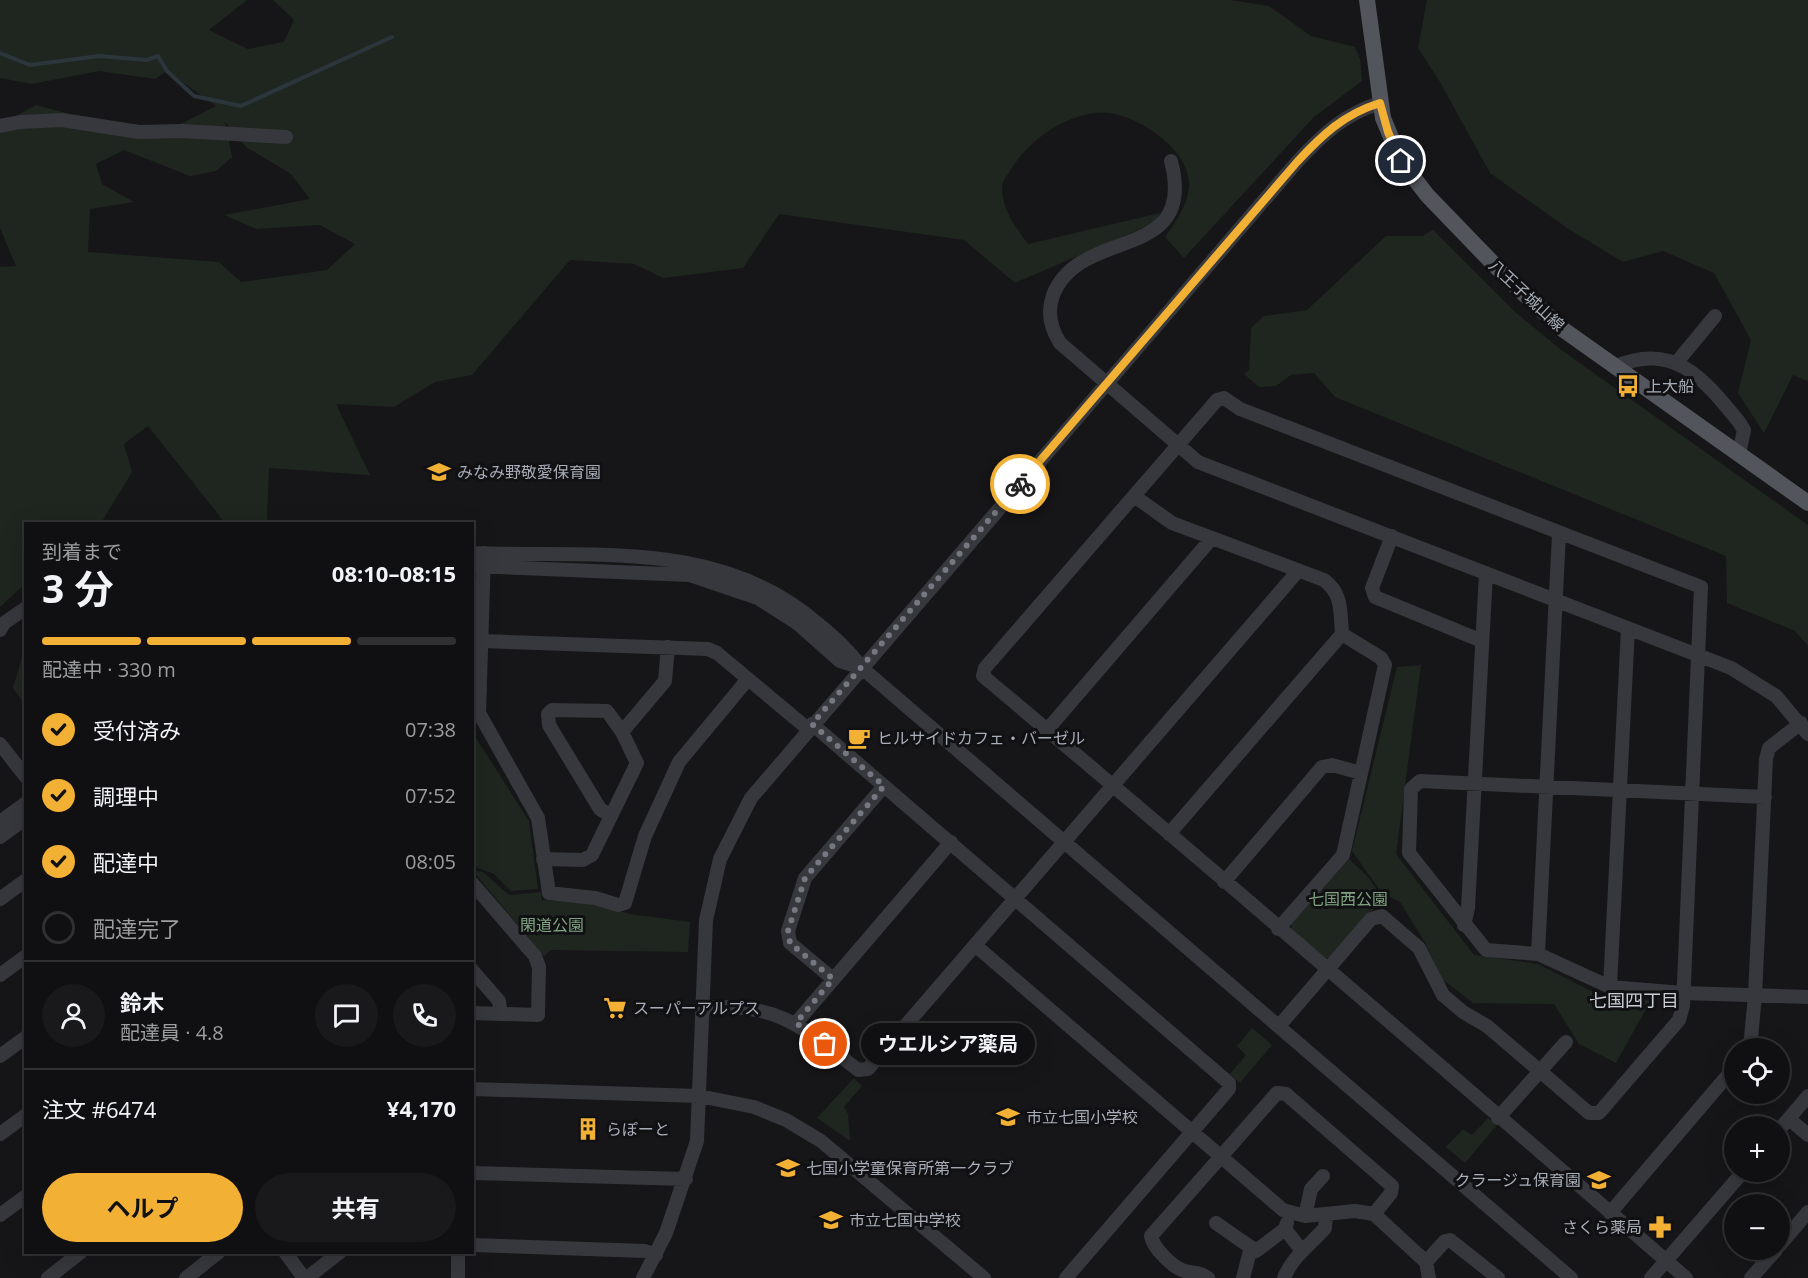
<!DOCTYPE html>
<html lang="ja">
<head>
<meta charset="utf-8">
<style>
  body { margin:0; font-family:"Open Sans","Noto Sans JP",sans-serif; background:#19191b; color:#f1f3f6; height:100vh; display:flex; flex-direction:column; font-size:22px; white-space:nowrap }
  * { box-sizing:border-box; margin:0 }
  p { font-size:20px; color:#9c9d9f }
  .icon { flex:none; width:33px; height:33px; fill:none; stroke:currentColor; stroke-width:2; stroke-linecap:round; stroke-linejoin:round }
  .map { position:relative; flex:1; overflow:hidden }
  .side { position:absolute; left:24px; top:522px; width:450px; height:732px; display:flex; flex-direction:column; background:#101012; border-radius:0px; box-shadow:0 6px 24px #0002,0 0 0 2px #303032 }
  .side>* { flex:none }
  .buttons { position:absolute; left:1724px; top:1038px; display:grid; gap:12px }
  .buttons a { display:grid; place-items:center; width:66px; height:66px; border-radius:50%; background:#101012; box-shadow:0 6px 24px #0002,0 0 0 2px #303032; font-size:30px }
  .pin { position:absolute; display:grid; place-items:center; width:51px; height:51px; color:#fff; margin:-26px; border:3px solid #fff; border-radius:50%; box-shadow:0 2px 6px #0007 }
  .courier { position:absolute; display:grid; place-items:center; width:60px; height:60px; margin:-30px; border:4px solid #f2b134; border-radius:50%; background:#fff; color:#222; box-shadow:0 2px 8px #0007 }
  .bubble { position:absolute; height:42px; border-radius:21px; background:#101012; box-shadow:0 6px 24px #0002,0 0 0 2px #303032; font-size:20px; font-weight:700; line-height:42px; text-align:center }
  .head em { font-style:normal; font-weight:700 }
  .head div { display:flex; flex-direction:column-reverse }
  .head { display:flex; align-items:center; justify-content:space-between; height:102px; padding:0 18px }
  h1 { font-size:39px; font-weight:700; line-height:45px }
  .bar { display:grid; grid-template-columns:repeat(4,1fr); gap:9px 6px; align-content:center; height:72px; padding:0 18px }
  .bar i { height:8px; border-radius:4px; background:#303032 }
  .bar .current { background:#f2b134 }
  .bar p { grid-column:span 4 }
  .line { display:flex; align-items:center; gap:15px; padding:0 18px; border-top:2px solid #303032 }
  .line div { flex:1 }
  .round { display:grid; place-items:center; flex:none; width:63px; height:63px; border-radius:32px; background:#19191b }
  ol { padding:0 18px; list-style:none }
  li { display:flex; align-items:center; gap:18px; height:66px }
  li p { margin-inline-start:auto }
  li .icon { padding:6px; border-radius:50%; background:#f2b134; color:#111; stroke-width:4 }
  li:last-child { color:#9c9d9f }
  li i { width:33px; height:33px; border:3px solid #303032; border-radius:50% }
  .action { display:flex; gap:12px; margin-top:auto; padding:12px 18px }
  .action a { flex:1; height:69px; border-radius:36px; background:#f2b134; color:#111; font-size:24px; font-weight:700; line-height:69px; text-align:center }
  .action a+a { background:#19191b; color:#f1f3f6 }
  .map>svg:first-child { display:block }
  .green { fill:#1e261f; fill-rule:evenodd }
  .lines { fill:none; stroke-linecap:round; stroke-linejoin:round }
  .stream { stroke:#2c353c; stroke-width:4 }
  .minor { stroke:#37383d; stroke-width:14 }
  .major { stroke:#53555c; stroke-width:16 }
  .done { stroke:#757880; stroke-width:6; stroke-dasharray:0 10.8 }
  .route { stroke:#f2b134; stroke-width:8 }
  .labels { text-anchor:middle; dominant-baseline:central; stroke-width:6; stroke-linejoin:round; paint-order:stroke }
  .street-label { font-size:16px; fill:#a8adb8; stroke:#111113 }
  .poi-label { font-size:16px; fill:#a8adb8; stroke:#111113; text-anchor:start }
  .park-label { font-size:16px; fill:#7fa381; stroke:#111113 }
  .neighbourhood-label { font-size:18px; fill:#c9ccd4; stroke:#111113 }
</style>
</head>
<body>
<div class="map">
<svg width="1808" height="1278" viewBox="0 0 1808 1278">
  <rect width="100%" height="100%" fill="#161618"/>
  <!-- green -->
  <path class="green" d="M0 0H247L209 30 248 49 284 42 294 20 273 0H1230L1269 6 1311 36 1355 47 1360 59 1362 81 1314 117 1184 258 1165 237C1175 222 1187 207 1189 188 1193 149 1130 108 1095 113 1061 117 1027 142 1010 171 1007 176 1002 181 1002 187 1002 210 1015 226 1028 244L1160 213 1154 223 1015 283 964 240 779 214 743 268 663 278 634 264 570 260 472 375 435 382 394 407 336 404 370 475 269 468 267 521 264 523H225L148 426 124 444 132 472 101 523 26 524 25 584 0 607V267L16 266 0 228V125L36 105 155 137 216 106 167 71 155 79 99 71 32 84 0 78ZM225 122 246 147 291 174 310 199 224 215 256 229 320 225 355 244 327 270 241 282 219 262 88 252 90 209 134 202 102 184 96 164 124 150 190 176 216 171 232 157Z
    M1427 0H1808V381L1793 375 1764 433 1738 393 1751 340 1714 273 1663 251 1623 262 1567 228 1490 173 1440 82 1418 48Z
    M1433 230 1514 311 1560 349 1808 525V646L1795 631 1727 603 1726 556 1335 397 1314 373 1291 375 1276 386 1259 387 1244 374 1249 370 1251 328 1264 316 1307 310 1386 236H1422Z
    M25 647V705L13 688Z
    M1421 665 1396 854 1474 955 1538 964 1613 1002 1651 1000 1616 1063 1579 1044 1554 1004 1473 1003 1442 979 1426 944 1400 902 1381 892 1352 851 1397 667Z
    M473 733 529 821 538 889 511 891 494 874 473 866Z
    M1349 859 1369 878 1379 893 1377 905 1330 958H1323L1292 931 1291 924Z
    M472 870 483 872 509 895 541 892 542 900 586 902 630 914 690 922 688 952 551 950 544 956Z
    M1252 1028 1272 1045 1240 1083 1230 1074 1246 1055 1237 1046Z
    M854 1078 862 1086 844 1107 848 1114 850 1141 817 1118Z
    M1488 1118 1497 1125 1465 1163 1446 1147 1463 1129 1472 1135Z"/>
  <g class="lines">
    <!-- stream -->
    <path class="stream" d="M0 53 30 65 99 56 147 60 158 56 167 71 194 96 241 106 392 37"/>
    <!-- minor -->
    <path class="minor" d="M0 126 20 122 62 120 139 132 182 131 286 137
      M1171 161C1198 264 1081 225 1053 295 1047 312 1051 329 1060 343L1198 462 1731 668 1776 696 1808 734
      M1677 362 1715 316
      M1614 367C1674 341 1703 378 1739 422L1744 430 1739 454
      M1134 496 1172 523 1324 580C1343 594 1340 612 1342 634L1381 658 1385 665 1343 855 1278 929
      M1392 536 1372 588 1375 597 1482 641
      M472 553C592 558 719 538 817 623 834 637 849 650 862 668L1571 1278
      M484 553 479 713 538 818 549 893 595 898 618 905 625 903 645 836 679 762 748 679
      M472 566 690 575 758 598 797 623 840 661 862 668
      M0 630 4 623 26 608
      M483 641 708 649 717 653 808 729
      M812 724 1229 1083V1089L1066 1278
      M1047 730 1212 538
      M622 732 665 681 668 647
      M0 744 26 777
      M1765 797 1420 781 1411 789 1409 853 1486 950 1538 954 1610 987 1683 993 1808 997
      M0 822 26 803
      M1169 834 1342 634
      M0 837 26 818
      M543 859 583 860 592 855 637 763 622 732 607 711 552 710 548 714 549 725 600 809 611 816
      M1224 882 1322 767 1332 765 1361 773
      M472 883 535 956 539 967 538 1015 472 1013
      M0 899 26 880
      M1464 925 1468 908 1486 573
      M976 946 1283 1210 1305 1216 1355 1211 1374 1214 1426 1262 1429 1278
      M1538 954 1559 534
      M472 970 499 1001 501 1014
      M0 975 26 956
      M833 979 790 943 788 931 805 878 884 786
      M1610 987 1628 628
      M701 1008C776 1001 803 1027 858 1070L868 1069 1298 571
      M796 1023 951 842
      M1279 1026 1371 919 1382 916 1419 948 1443 995 1463 1012 1487 1026 1589 1113H1599L1679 1020 1683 1006 1701 587 1240 409 1224 398 1217 400 985 668 983 676C1219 874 1453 1076 1686 1278
      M1750 1048 1755 996 1766 759 1769 748 1801 723
      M0 1056 26 1037
      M472 1089 699 1096 754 1107 786 1120 821 1141 984 1278
      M1498 1118 1566 1042
      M1789 1119 1808 1135
      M1779 1130 1808 1096
      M0 1134 26 1115
      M472 1173 686 1179
      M1610 1213 1734 1068
      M0 1215 26 1196
      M1305 1216 1311 1189 1323 1176
      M1216 1223 1256 1251 1285 1229
      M1287 1223 1285 1229 1302 1251
      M472 1245 645 1251 656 1255
      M1779 1246 1808 1212
      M285 1252 304 1278
      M1426 1262 1445 1241 1450 1240 1498 1278
      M48 1278 81 1252
      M186 1278 219 1252
      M307 1278 340 1252
      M458 1278V1252
      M643 1278 666 1233 697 1141 706 920 720 859 751 798 1297 162C1322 135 1344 114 1380 103
      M1208 1278C1199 1271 1195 1274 1185 1271 1173 1268 1153 1248 1151 1236L1277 1093 1286 1094 1392 1186 1391 1193 1374 1214
      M1243 1278 1251 1247
      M1284 1278C1292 1257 1310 1245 1325 1228L1326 1214
      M1651 1278 1743 1172
      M1751 1278 1776 1250"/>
    <!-- major -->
    <path class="major" d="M1367 0 1383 118 1401 161 1427 195 1510 281 1561 328 1808 503"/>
  </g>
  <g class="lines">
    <!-- done -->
    <path class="done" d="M825 1044 796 1023 833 979 790 943 788 931 805 878 884 786 812 724 1020 484"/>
    <!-- route -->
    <path class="route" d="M1020 484 1297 162C1322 135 1344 114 1380 103L1388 132 1401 161"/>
  </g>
  <!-- icons -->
  <defs>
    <g id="bus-bare" transform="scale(1.8)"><path d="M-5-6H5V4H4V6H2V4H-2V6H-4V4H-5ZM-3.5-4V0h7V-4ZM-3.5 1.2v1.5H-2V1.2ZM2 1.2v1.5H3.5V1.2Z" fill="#f2b134" stroke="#111113" stroke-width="2.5" paint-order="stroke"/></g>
    <g id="school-bare" transform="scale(1.8)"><path d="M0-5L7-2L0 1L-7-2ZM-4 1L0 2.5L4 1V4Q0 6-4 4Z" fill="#f2b134" stroke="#111113" stroke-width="2.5" paint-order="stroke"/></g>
    <g id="cafe-bare" transform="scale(1.8)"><path d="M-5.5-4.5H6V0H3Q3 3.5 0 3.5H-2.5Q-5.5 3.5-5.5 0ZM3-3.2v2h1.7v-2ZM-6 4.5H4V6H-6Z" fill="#f2b134" stroke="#111113" stroke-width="2.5" paint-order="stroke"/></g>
    <g id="supermarket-bare" transform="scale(1.8)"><path d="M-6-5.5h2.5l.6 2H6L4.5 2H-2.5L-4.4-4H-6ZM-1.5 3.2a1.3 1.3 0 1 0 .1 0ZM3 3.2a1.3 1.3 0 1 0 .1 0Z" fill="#f2b134" stroke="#111113" stroke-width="2.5" paint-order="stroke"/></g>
    <g id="building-bare" transform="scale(1.8)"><path d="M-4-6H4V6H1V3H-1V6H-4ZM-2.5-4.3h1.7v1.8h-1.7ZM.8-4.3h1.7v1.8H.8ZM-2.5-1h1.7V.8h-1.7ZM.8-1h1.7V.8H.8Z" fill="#f2b134" stroke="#111113" stroke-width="2.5" paint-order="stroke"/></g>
    <g id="pharmacy-bare" transform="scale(1.8)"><path d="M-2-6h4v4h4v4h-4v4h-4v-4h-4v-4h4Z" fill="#f2b134" stroke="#111113" stroke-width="2.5" paint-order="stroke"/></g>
  </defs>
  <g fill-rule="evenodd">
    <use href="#bus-bare" x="1628" y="386"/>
    <use href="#school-bare" x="439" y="472"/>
    <use href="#cafe-bare" x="859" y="738"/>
    <use href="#supermarket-bare" x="615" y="1008"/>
    <use href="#school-bare" x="1008" y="1117"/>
    <use href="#building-bare" x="588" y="1129"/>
    <use href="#school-bare" x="788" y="1168"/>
    <use href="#school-bare" x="1599" y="1180"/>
    <use href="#school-bare" x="831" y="1220"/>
    <use href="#pharmacy-bare" x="1660" y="1227"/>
  </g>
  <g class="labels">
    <!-- street labels -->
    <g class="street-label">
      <text transform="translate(1527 295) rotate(43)">八王子城山線</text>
    </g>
    <!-- poi labels -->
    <g class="poi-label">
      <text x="1646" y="386">上大船</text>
      <text x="457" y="472">みなみ野敬愛保育園</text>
      <text x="877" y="738">ヒルサイドカフェ・バーゼル</text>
      <text x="633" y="1008">スーパーアルプス</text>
      <text x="1026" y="1117">市立七国小学校</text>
      <text x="606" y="1129">らぽーと</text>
      <text x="806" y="1168">七国小学童保育所第一クラブ</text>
      <text x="1581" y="1180" text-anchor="end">クラージュ保育園</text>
      <text x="849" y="1220">市立七国中学校</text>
      <text x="1642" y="1227" text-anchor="end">さくら薬局</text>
    </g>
    <!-- park labels -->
    <g class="park-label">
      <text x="1348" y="899">七国西公園</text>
      <text x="552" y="925">閑道公園</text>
    </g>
    <!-- neighbourhood labels -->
    <g class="neighbourhood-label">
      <text x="1634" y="1000">七国四丁目</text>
    </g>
  </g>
</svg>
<div class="buttons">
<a><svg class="icon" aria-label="locate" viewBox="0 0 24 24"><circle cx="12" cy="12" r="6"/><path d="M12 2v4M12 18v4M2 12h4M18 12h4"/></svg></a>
<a>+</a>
<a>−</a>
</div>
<div class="pin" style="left:825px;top:1044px;background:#ea580c"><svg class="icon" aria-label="bag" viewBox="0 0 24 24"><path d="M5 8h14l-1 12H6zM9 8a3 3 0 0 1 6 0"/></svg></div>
<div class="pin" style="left:1401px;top:161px;background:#1f2937"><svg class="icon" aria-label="home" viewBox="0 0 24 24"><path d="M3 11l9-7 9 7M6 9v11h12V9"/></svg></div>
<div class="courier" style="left:1020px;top:484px"><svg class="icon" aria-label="bike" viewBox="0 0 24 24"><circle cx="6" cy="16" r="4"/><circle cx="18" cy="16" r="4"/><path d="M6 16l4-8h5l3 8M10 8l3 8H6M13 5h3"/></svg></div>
<div class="bubble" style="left:861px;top:1023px;width:174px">ウエルシア薬局</div>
<section class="side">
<div class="head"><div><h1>3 分</h1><p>到着まで</p></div><em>08:10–08:15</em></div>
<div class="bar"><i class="current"></i><i class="current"></i><i class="current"></i><i></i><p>配達中 · 330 m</p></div>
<ol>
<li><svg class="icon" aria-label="check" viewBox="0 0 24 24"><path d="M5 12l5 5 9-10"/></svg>受付済み<p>07:38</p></li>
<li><svg class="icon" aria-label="check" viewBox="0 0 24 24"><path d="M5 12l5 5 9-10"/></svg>調理中<p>07:52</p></li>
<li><svg class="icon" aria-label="check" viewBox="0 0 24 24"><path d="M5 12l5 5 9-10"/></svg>配達中<p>08:05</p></li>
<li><i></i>配達完了</li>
</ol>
<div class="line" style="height:108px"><a class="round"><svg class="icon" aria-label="person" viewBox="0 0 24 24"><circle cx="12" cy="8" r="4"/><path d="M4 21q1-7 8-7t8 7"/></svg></a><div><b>鈴木</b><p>配達員 · 4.8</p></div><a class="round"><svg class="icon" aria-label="chat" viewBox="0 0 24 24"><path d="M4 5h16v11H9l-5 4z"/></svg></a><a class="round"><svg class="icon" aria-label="phone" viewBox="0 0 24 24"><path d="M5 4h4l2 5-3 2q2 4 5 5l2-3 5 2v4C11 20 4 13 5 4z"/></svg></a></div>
<div class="line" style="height:78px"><div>注文 #6474</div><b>¥4,170</b></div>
<div class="action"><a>ヘルプ</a><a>共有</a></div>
</section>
</div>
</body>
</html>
